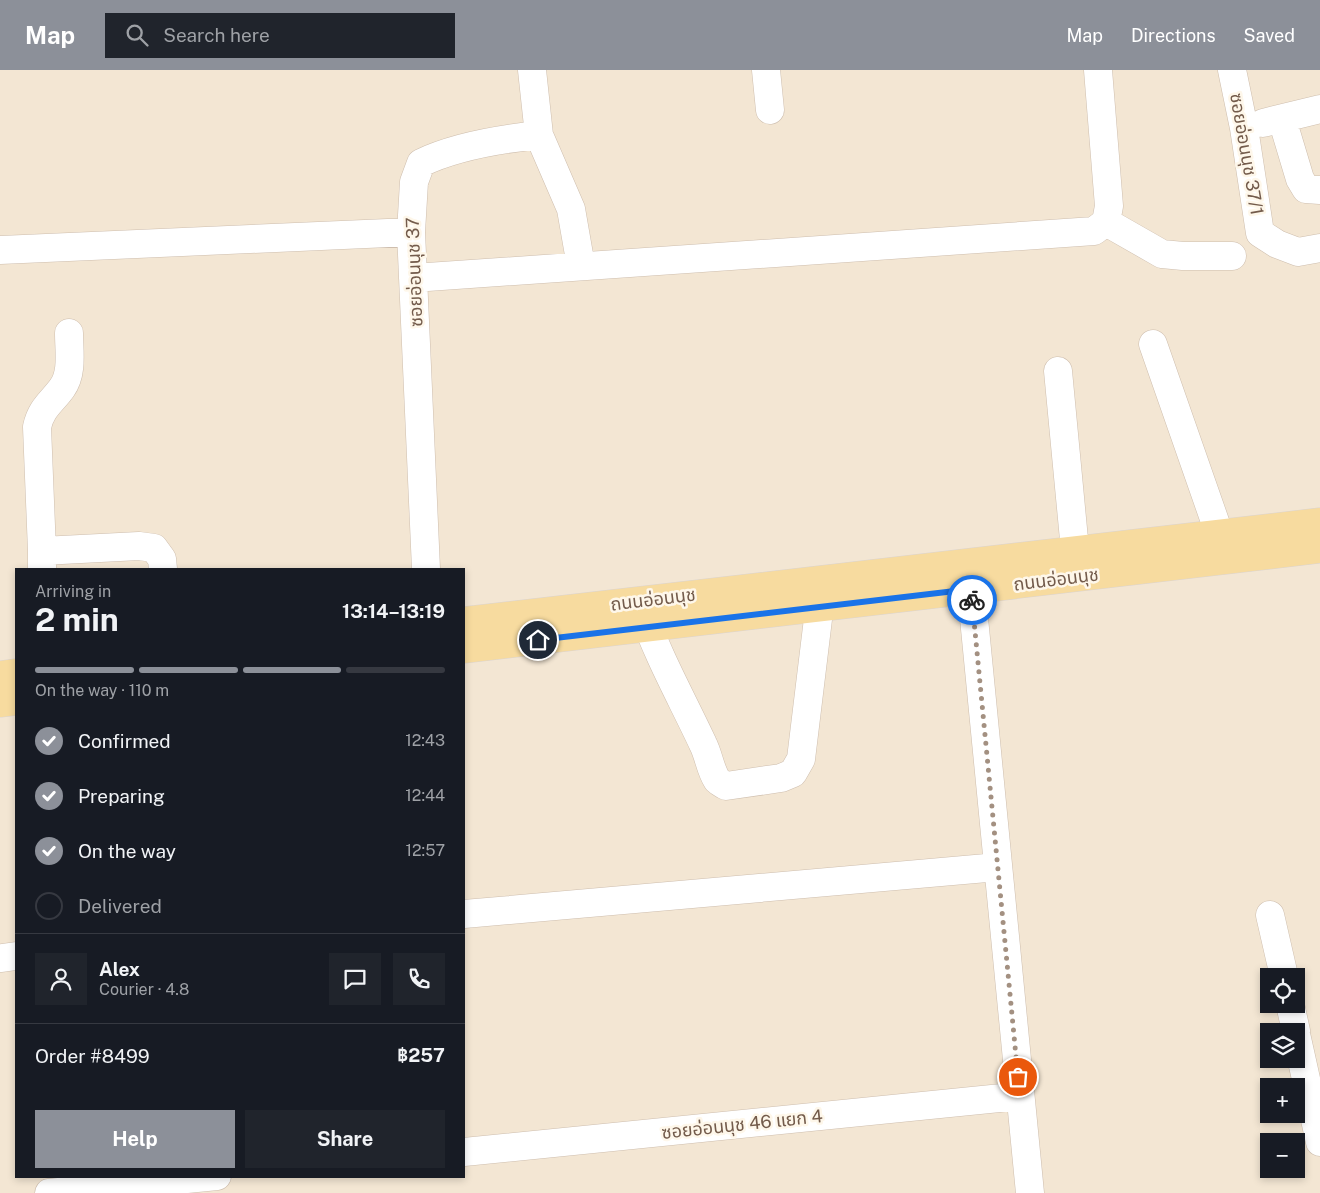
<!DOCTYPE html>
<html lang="en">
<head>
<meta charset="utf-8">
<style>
  body { margin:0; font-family:"Public Sans","Noto Sans Thai",sans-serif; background:#20242c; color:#f1f3f6; height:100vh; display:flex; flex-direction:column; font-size:19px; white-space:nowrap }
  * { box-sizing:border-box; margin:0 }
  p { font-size:16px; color:#9ea1a6 }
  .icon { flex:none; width:28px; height:28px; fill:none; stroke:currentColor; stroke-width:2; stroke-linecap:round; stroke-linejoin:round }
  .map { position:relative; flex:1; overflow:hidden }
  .drawer { position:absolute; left:15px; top:498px; width:450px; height:610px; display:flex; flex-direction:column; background:#171b24; border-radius:0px; box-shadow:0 2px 8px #0003 }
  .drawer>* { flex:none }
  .fabs { position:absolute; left:1260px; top:898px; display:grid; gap:10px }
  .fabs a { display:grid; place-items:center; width:45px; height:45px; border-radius:0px; background:#171b24; box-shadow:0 2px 8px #0003; font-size:25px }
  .pin { position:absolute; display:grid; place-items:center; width:42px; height:42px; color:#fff; margin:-21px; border:2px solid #fff; border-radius:50%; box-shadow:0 1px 5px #0007 }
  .courier { position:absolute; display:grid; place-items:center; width:50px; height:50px; margin:-25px; border:4px solid #1a73e8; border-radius:50%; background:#fff; color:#222; box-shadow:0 1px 6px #0007 }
  .overview em { font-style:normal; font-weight:700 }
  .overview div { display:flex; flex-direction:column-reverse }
  .overview { display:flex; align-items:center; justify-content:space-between; height:85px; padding:0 20px }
  h1 { font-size:32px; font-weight:700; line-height:38px }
  .bar { display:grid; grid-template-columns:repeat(4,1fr); gap:8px 5px; align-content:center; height:60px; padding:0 20px }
  .bar i { height:6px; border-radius:4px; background:#363941 }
  .bar .active { background:#8c9099 }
  .bar p { grid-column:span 4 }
  .line { display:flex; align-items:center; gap:12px; padding:0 20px; border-top:1px solid #363941 }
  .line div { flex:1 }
  .round { display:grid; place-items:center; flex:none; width:52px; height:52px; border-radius:0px; background:#20242c }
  ol { padding:0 20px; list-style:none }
  li { display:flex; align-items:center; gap:15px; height:55px }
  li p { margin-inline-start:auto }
  li .icon { padding:5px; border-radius:50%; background:#8c9099; color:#fff; stroke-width:4 }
  li:last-child { color:#9ea1a6 }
  li i { width:28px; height:28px; border:2px solid #363941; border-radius:50% }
  .button { display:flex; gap:10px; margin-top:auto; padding:10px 20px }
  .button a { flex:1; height:58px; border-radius:0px; background:#8c9099; color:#fff; font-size:20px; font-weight:700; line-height:58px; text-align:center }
  .button a+a { background:#20242c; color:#f1f3f6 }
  header { display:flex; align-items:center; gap:30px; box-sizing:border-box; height:70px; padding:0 25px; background:#8c9099; color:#fff }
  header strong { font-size:24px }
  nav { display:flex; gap:28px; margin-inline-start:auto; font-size:18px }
  .search { width:350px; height:45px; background:#20242c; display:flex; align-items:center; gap:12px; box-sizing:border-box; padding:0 18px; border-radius:0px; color:#9ea1a6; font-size:19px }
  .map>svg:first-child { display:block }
  .residential { fill:#f3e6d3; fill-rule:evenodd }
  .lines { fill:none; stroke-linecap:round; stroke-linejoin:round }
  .minor-casing { stroke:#cebeae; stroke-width:29 }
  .major-casing { stroke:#dbd4d0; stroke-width:29 }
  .minor { stroke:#fff; stroke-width:28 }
  .major { stroke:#f7db9f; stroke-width:28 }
  .done { stroke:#a39081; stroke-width:5; stroke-dasharray:0 9 }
  .route { stroke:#1a73e8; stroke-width:6 }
  .labels { text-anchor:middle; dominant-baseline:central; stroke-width:5; stroke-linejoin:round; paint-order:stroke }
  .street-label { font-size:18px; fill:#735b4b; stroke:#fef7ea }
</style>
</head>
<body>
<header>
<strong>Map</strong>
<div class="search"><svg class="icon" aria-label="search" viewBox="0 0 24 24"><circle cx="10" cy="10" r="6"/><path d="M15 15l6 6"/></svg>Search here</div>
<nav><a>Map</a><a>Directions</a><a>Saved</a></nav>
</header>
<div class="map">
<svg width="1320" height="1123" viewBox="0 0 1320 1123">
  <rect width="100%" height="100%" fill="#fbf3e4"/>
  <!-- residential -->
  <path class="residential" d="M0 0H1320V1123H0ZM16 499H464V1106H16ZM1269 906H1296V934H1269ZM1269 961H1296V989H1269ZM1269 1016H1296V1044H1269ZM1269 1071H1296V1099H1269Z"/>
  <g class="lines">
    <!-- minor casing -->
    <g class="minor-casing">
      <path id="minor" d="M766 0 770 40
        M1232 0 1244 58 1260 163 1277 174 1298 182 1320 178
        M1282 49 1300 109 1306 119 1320 120
        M1263 53 1320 39
        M539 65 571 139 581 196
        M1106 152 1162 184 1183 186H1232
        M0 180 411 162
        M413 208 1094 161 1106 152 1109 136 1098 0
        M1153 274 1219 463
        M1058 301 1075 480
        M42 481 37 357C41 338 52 332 62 318 73 303 69 281 69 263
        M969 497 1030 1123
        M42 499V481L139 476 154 478 162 489 163 499
        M426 499 411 162 414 112 421 93C456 76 501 69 539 65L532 0
        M641 537C657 585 682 629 703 674 709 686 710 699 717 710 720 713 723 714 726 716L781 708 793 703 801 689 822 516
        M464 844 998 797
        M1270 845 1284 906
        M2 888 16 886
        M1290 934 1296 961
        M1296 964 1320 1072
        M464 1082 1020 1026
        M49 1123 217 1106"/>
    </g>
    <!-- major casing -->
    <g class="major-casing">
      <path id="major" d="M464 551 1320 452
        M464 579 1320 479
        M0 605 16 603
        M0 633 16 631"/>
    </g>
    <!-- minor -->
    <use href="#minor" class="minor"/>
    <!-- major -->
    <use href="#major" class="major"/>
  </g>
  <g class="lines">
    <!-- done -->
    <path class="done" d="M972 530 1018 1007"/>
    <!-- route -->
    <path class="route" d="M538 570 972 519V530"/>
  </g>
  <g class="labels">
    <!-- street labels -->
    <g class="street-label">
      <text transform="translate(1247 84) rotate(80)">ซอยอ่อนนุช 37/1</text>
      <text transform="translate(414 202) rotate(-92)">ซอยอ่อนนุช 37</text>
      <text transform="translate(1056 509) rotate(-7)">ถนนอ่อนนุช</text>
      <text transform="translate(653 529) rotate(-7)">ถนนอ่อนนุช</text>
      <text transform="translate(742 1054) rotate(-6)">ซอยอ่อนนุช 46 แยก 4</text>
    </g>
  </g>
</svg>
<div class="fabs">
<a><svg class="icon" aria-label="locate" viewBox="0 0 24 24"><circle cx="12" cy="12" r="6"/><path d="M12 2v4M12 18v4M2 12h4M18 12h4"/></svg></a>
<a><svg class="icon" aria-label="layers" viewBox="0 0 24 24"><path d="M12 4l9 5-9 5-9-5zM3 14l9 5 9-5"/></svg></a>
<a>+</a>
<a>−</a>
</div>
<div class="pin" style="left:1018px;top:1007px;background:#ea580c"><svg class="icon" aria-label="bag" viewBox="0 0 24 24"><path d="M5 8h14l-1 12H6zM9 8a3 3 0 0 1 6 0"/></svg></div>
<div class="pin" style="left:538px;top:570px;background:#1f2937"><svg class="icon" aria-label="home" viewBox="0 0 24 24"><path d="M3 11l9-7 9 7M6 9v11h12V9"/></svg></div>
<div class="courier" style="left:972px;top:530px"><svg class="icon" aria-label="bike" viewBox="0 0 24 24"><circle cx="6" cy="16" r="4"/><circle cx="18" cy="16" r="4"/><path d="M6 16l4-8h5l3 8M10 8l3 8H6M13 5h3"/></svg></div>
<section class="drawer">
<div class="overview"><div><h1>2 min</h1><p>Arriving in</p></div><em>13:14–13:19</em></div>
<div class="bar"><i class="active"></i><i class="active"></i><i class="active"></i><i></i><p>On the way · 110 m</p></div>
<ol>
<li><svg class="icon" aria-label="check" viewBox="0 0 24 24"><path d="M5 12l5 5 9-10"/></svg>Confirmed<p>12:43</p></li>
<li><svg class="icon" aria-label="check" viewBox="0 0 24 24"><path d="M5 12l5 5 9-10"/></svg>Preparing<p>12:44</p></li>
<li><svg class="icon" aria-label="check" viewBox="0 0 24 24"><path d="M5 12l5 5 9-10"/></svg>On the way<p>12:57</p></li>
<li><i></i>Delivered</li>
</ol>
<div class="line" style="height:90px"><a class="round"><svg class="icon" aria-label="person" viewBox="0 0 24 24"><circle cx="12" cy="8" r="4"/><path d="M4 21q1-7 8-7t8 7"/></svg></a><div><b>Alex</b><p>Courier · 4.8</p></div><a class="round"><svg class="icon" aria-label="chat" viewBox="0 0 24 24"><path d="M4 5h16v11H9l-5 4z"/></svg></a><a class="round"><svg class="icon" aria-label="phone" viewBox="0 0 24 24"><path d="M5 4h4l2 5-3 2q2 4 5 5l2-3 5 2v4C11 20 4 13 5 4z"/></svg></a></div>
<div class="line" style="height:65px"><div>Order #8499</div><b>฿257</b></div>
<div class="button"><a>Help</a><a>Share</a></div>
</section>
</div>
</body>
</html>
